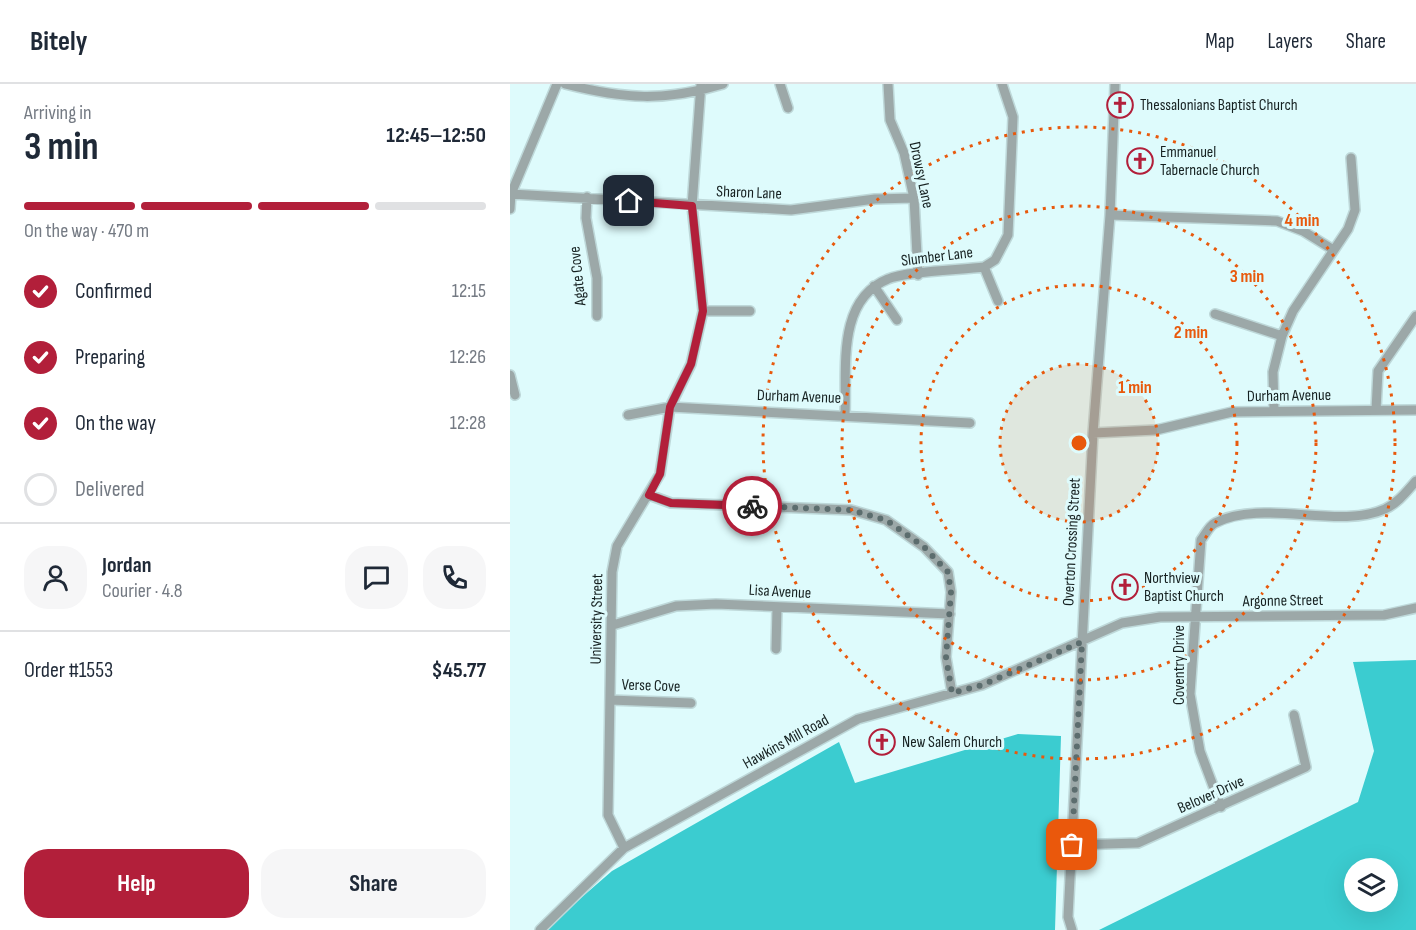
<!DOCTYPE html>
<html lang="en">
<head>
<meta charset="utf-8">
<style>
  body { margin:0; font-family:"Sofia Sans Condensed",sans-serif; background:#f6f6f7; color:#1f2937; height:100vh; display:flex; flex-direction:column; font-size:22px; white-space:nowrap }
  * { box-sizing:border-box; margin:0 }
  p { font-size:20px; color:#747a83 }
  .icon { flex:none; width:33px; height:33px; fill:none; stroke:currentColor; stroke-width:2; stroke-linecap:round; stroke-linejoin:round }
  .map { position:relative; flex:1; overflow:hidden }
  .details { display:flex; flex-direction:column; background:#fff; width:510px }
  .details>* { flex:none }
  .controls { position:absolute; left:834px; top:774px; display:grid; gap:12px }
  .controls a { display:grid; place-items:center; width:54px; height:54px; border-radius:50%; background:#fff; box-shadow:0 6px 24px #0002; font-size:30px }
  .pin { position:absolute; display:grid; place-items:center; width:51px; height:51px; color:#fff; margin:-26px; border-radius:12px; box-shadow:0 3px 9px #0006 }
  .courier { position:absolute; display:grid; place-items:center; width:60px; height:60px; margin:-30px; border:4px solid #b21f3a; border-radius:50%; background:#fff; color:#222; box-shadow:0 2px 8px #0007 }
  .summary em { font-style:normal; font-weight:700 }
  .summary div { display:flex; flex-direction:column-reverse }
  .summary { display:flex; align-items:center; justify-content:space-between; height:102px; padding:0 24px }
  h1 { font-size:39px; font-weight:700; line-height:45px }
  .bar { display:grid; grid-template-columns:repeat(4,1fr); gap:9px 6px; align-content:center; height:72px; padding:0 24px }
  .bar i { height:8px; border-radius:4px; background:#e0e1e3 }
  .bar .active { background:#b21f3a }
  .bar p { grid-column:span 4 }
  .line { display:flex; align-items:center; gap:15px; padding:0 24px; border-top:2px solid #e0e1e3 }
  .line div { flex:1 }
  .round { display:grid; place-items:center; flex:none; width:63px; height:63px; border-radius:24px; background:#f6f6f7 }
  ol { padding:0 24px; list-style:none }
  li { display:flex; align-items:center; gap:18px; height:66px }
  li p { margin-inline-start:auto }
  li .icon { padding:6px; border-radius:50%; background:#b21f3a; color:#fff; stroke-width:4 }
  li:last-child { color:#747a83 }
  li i { width:33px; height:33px; border:3px solid #e0e1e3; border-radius:50% }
  .button { display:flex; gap:12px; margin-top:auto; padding:12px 24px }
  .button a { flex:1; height:69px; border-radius:24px; background:#b21f3a; color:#fff; font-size:24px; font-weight:700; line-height:69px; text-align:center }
  .button a+a { background:#f6f6f7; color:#1f2937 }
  header { display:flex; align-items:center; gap:36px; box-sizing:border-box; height:84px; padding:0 30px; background:#fff; border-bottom:2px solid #e0e1e3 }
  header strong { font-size:28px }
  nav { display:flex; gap:33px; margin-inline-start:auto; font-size:21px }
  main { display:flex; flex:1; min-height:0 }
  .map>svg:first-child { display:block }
  .forest { fill:#3bccd0; fill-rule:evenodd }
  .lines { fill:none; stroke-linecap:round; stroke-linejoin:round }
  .minor-casing { stroke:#bed8d9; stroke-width:12 }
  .minor { stroke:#9ca8a8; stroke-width:9 }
  .done { stroke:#5c6d6e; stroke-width:6; stroke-dasharray:0 10.8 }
  .route { stroke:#b21f3a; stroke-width:8 }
  .ring { fill:none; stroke:#e8590c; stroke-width:3; stroke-dasharray:3 6 }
  .labels { text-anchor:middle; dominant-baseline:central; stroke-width:6; stroke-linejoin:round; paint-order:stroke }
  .poi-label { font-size:16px; fill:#162121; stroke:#defbfc; text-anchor:start }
  .street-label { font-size:16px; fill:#162121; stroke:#defbfc }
  .centre { fill:#e8590c; stroke:#defbfc; stroke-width:3 }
  .ring-label { font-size:18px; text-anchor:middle; font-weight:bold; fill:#e8590c; stroke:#defbfc; stroke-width:6; stroke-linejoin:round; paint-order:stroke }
</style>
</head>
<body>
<header>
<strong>Bitely</strong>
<nav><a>Map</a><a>Layers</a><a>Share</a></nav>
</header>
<main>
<section class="details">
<div class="summary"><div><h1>3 min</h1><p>Arriving in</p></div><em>12:45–12:50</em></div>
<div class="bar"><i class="active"></i><i class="active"></i><i class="active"></i><i></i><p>On the way · 470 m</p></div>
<ol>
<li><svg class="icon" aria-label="check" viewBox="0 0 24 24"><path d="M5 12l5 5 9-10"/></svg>Confirmed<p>12:15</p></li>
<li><svg class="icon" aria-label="check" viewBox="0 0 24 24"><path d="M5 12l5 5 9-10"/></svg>Preparing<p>12:26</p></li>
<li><svg class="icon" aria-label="check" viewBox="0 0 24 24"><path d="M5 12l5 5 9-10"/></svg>On the way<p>12:28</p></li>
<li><i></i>Delivered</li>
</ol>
<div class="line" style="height:108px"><a class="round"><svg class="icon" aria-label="person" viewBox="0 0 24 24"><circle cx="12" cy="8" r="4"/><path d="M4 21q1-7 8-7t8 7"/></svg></a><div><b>Jordan</b><p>Courier · 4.8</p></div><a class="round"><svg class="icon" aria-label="chat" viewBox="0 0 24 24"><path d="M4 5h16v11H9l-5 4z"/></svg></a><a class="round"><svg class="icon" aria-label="phone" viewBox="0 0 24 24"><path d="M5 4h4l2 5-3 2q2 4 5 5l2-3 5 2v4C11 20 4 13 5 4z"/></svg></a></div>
<div class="line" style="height:78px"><div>Order #1553</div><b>$45.77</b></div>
<div class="button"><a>Help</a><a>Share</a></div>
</section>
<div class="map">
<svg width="906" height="846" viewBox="0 0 906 846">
  <rect width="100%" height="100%" fill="#defbfc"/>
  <!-- forest -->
  <path class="forest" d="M906 576V846H589L848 718 864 667 843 578ZM878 784V818H844V784Z
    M508 650 551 652 545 846H34L102 787 329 658 345 699Z"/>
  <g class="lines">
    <!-- minor casing -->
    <g class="minor-casing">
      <path id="minor" d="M55 0C114 15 154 18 213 0
        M270 0 278 24
        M378 0 380 36 394 69 404 114 408 191
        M1 110 281 126 365 115 404 114
        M77 113 76 134 87 194V232
        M0 125 1 110 47 0
        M600 131 767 137 793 147 822 165
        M474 183 488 217
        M364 202 387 236
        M193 227H240
        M705 230 772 252
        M0 291 5 311
        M764 326 763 288 772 252 783 227 838 145 845 126 841 74
        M866 326 868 287 906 232
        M335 330C337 285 326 216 378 195 396 187 451 186 474 183L485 176 498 151 503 33 492 0
        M118 331 160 323 460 339
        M583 349 646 346 722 328 906 326
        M139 411 161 419 341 426 376 436 414 463 438 488 441 508 436 573 442 609
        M103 541 166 522 206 520 440 530
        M266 565 267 524
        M100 616 181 619
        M711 723 690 667 680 610 691 456C695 451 699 442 705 439 752 414 828 446 875 425 888 419 897 407 906 397
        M563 761 628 759 796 683 784 631
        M114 764 98 731 102 488 107 462 150 390 160 323 181 280 193 227 182 122 191 0
        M30 846 114 764 348 635 472 601 612 539 650 533 874 531 906 524
        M562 846 558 833 583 349 600 131 605 0"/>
    </g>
    <!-- minor -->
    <use href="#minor" class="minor"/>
  </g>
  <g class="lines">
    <!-- done -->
    <path class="done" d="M242 422 341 426 376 436 414 463 438 488 441 508 436 573 442 609 472 601 572 558 562 761"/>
    <!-- route -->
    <path class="route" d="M119 117 182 122 193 227 181 280 160 323 150 390 139 411 161 419 242 422"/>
  </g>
  <!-- distance rings -->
  <circle cx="569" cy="359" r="79" fill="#e8590c" fill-opacity=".12"/>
  <g class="ring">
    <circle cx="569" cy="359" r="79"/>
    <circle cx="569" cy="359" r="158"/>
    <circle cx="569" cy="359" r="237"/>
    <circle cx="569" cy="359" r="316"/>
  </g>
  <!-- icons -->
  <defs>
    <g id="church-ring" transform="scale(1.35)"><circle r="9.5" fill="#defbfc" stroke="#b21f3a" stroke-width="1.5"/><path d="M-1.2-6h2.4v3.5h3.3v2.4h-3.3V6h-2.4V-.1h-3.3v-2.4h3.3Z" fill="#b21f3a"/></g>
  </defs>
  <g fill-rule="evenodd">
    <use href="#church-ring" x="610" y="21"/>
    <use href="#church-ring" x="630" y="77"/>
    <use href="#church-ring" x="615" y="503"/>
    <use href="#church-ring" x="372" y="658"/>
  </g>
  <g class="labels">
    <!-- poi labels -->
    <g class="poi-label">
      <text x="630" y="21">Thessalonians Baptist Church</text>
      <text x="650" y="68">Emmanuel<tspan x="650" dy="18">Tabernacle Church</tspan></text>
      <text x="634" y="494">Northview<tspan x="634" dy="18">Baptist Church</tspan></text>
      <text x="392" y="658">New Salem Church</text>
    </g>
    <!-- street labels -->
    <g class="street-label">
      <text transform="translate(411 91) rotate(78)">Drowsy Lane</text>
      <text transform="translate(239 109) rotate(2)">Sharon Lane</text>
      <text transform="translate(427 173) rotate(-7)">Slumber Lane</text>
      <text transform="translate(68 192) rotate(-96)">Agate Cove</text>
      <text transform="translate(779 312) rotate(-1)">Durham Avenue</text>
      <text transform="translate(289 313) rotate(2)">Durham Avenue</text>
      <text transform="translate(562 458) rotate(-87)">Overton Crossing Street</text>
      <text transform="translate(270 508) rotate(3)">Lisa Avenue</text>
      <text transform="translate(773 517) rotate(-1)">Argonne Street</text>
      <text transform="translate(87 535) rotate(-89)">University Street</text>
      <text transform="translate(669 581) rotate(-90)">Coventry Drive</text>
      <text transform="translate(141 602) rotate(2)">Verse Cove</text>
      <text transform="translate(276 658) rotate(-29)">Hawkins Mill Road</text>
      <text transform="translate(701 711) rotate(-24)">Belover Drive</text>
    </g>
  </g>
  <circle cx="569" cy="359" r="9" class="centre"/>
  <g class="ring-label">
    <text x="792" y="142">4 min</text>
    <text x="737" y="198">3 min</text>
    <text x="681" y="254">2 min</text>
    <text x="625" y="309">1 min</text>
  </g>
</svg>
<div class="controls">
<a><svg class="icon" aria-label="layers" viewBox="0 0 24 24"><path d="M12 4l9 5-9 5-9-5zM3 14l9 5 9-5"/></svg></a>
</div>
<div class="pin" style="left:562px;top:761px;background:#ea580c"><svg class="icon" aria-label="bag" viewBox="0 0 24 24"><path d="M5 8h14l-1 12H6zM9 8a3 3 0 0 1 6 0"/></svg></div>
<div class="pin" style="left:119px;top:117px;background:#1f2937"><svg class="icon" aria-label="home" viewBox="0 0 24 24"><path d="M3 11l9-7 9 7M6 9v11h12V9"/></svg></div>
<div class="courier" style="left:242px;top:422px"><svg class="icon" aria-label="bike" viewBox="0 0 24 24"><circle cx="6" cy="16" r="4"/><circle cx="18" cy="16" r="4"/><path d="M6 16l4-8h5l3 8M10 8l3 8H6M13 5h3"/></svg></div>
</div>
</main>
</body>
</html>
